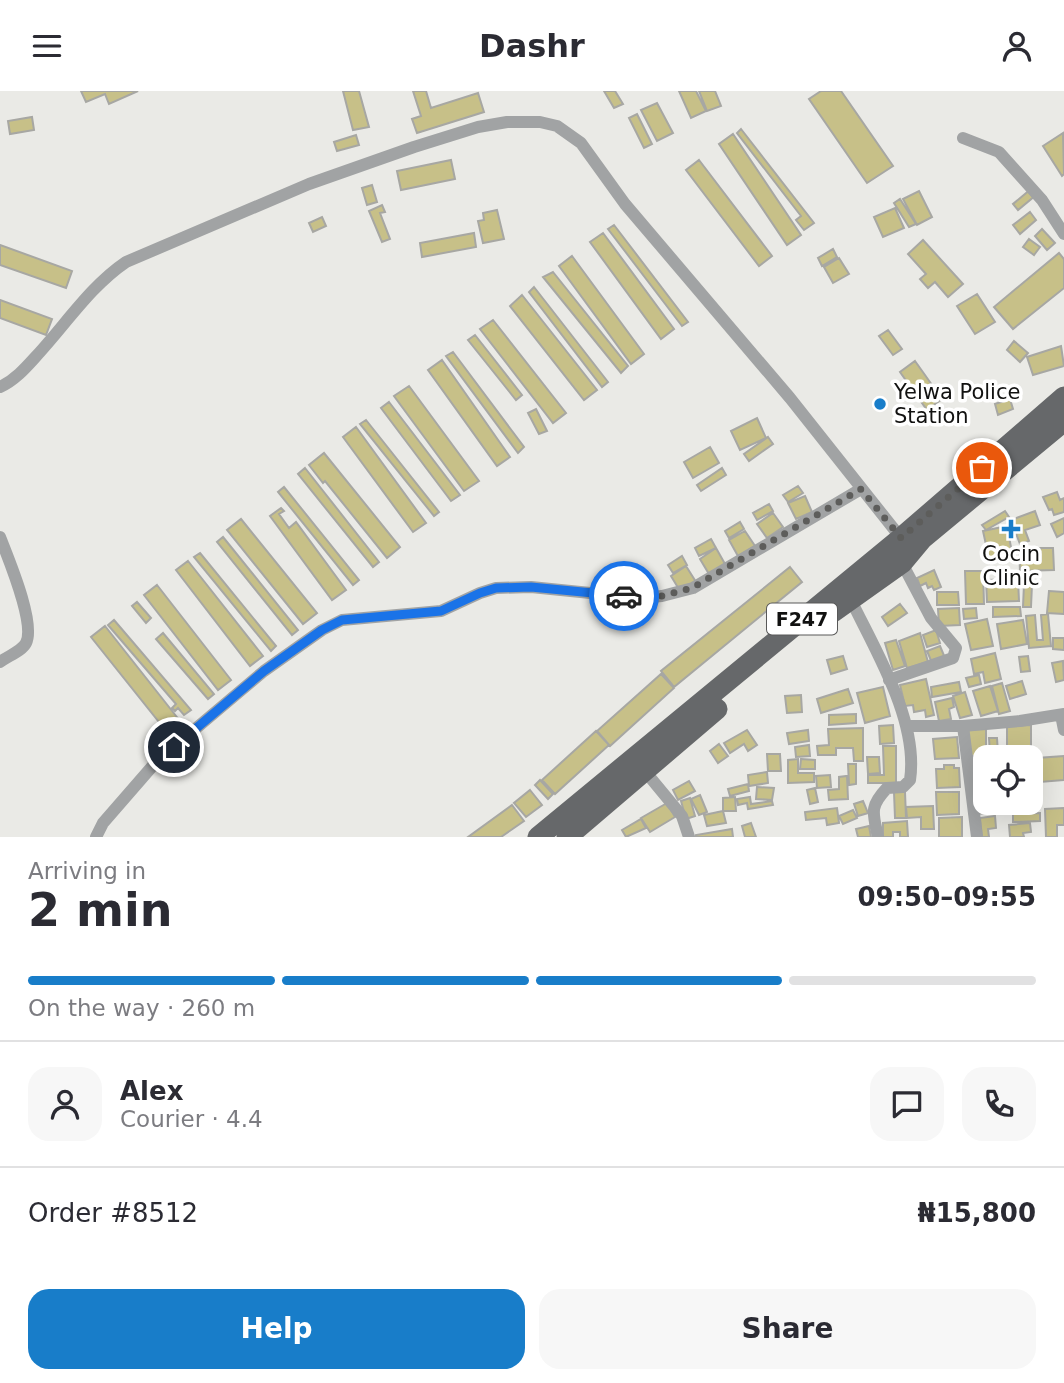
<!DOCTYPE html>
<html lang="en">
<head>
<meta charset="utf-8">
<style>
  body { margin:0; font-family:"DejaVu Sans",sans-serif; background:#f7f7f7; color:#2b2b33; height:100vh; display:flex; flex-direction:column; font-size:26px; white-space:nowrap }
  * { box-sizing:border-box; margin:0 }
  p { font-size:23px; color:#7c7c81 }
  .icon { flex:none; width:38px; height:38px; fill:none; stroke:currentColor; stroke-width:2; stroke-linecap:round; stroke-linejoin:round }
  .map { position:relative; height:746px; overflow:hidden }
  .panel { display:flex; flex-direction:column; background:#fff; flex:1 }
  .panel>* { flex:none }
  .buttons { position:absolute; left:973px; top:654px; display:grid; gap:14px }
  .buttons a { display:grid; place-items:center; width:70px; height:70px; border-radius:14px; background:#fff; box-shadow:0 7px 28px #0002; font-size:35px }
  .pin { position:absolute; display:grid; place-items:center; width:60px; height:60px; color:#fff; margin:-30px; border:4px solid #fff; border-radius:50%; box-shadow:0 2px 7px #0007 }
  .courier { position:absolute; display:grid; place-items:center; width:70px; height:70px; margin:-35px; border:5px solid #1a73e8; border-radius:50%; background:#fff; color:#222; box-shadow:0 2px 9px #0007 }
  .headline em { font-style:normal; font-weight:700 }
  .headline div { display:flex; flex-direction:column-reverse }
  .headline { display:flex; align-items:center; justify-content:space-between; height:119px; padding:0 28px }
  h1 { font-size:46px; font-weight:700; line-height:52px }
  .bar { display:grid; grid-template-columns:repeat(4,1fr); gap:10px 7px; align-content:center; height:84px; padding:0 28px }
  .bar i { height:9px; border-radius:5px; background:#e1e1e2 }
  .bar .current { background:#187dc9 }
  .bar p { grid-column:span 4 }
  .line { display:flex; align-items:center; gap:18px; padding:0 28px; border-top:2px solid #e1e1e2 }
  .line div { flex:1 }
  .round { display:grid; place-items:center; flex:none; width:74px; height:74px; border-radius:21px; background:#f7f7f7 }
  .action { display:flex; gap:14px; margin-top:auto; padding:14px 28px }
  .action a { flex:1; height:80px; border-radius:21px; background:#187dc9; color:#fff; font-size:28px; font-weight:700; line-height:80px; text-align:center }
  .action a+a { background:#f7f7f7; color:#2b2b33 }
  header { display:flex; justify-content:space-between; align-items:center; height:91px; padding:0 28px; background:#fff; font-size:32px; font-weight:700 }
  .map>svg:first-child { display:block }
  .building { fill:#c7c088; stroke:#a7a7a3; stroke-width:2 }
  .lines { fill:none; stroke-linecap:round; stroke-linejoin:round }
  .minor { stroke:#a1a3a4; stroke-width:12 }
  .primary { stroke:#66686a; stroke-width:21 }
  .done { stroke:#5d5d5b; stroke-width:7; stroke-dasharray:0 12.6 }
  .route { stroke:#1a73e8; stroke-width:9 }
  .poi-dot { fill:#187dc9; stroke:#fff; stroke-width:2.5 }
  .labels { text-anchor:middle; dominant-baseline:central; stroke-width:7; stroke-linejoin:round; paint-order:stroke }
  .shield { fill:#fff; stroke:#585858; stroke-width:2 }
  .shield-label { font-size:19px; font-weight:bold; fill:#111110 }
  .poi-label { font-size:21px; fill:#111110; stroke:#fff; text-anchor:start }
</style>
</head>
<body>
<header><svg class="icon" aria-label="menu" viewBox="0 0 24 24"><path d="M4 6h16M4 12h16M4 18h16"/></svg>Dashr<svg class="icon" aria-label="person" viewBox="0 0 24 24"><circle cx="12" cy="8" r="4"/><path d="M4 21q1-7 8-7t8 7"/></svg></header>
<div class="map">
<svg width="1064" height="746" viewBox="0 0 1064 746">
  <rect width="100%" height="100%" fill="#eaeae6"/>
  <!-- building -->
  <path class="building" d="M81 0H138L109 13 105 3 86 11Z
    M343 0H359L369 36 353 39Z
    M413 0H426L431 17 478 2 484 21 417 42 412 28 421 25Z
    M604 0H615L623 13 614 17Z
    M679 0H696L706 20 691 27Z
    M699 0H715L721 15 707 20Z
    M821 0H841L893 75 867 92 809 8Z
    M657 12 673 42 657 50 641 19Z
    M637 23 652 53 644 57 629 27Z
    M32 26 34 39 10 43 8 30Z
    M741 38 814 132 804 139 796 129 801 125 737 42Z
    M1063 42 1064 83 1062 85 1043 55Z
    M733 43 801 144 787 154 719 53Z
    M356 44 359 54 337 60 334 51Z
    M451 69 455 88 401 99 397 80Z
    M699 69 772 165 759 175 686 79Z
    M372 94 377 111 367 114 362 97Z
    M1031 98 1036 104 1018 119 1013 113Z
    M919 100 932 126 917 134 903 108Z
    M900 108 916 133 909 136 894 112Z
    M382 114 385 121 380 122 390 148 382 151 369 120Z
    M895 117 904 137 883 146 874 126Z
    M497 119 504 148 483 152 478 130 484 129 483 122Z
    M1030 121 1036 129 1020 143 1013 134Z
    M322 126 326 135 313 141 309 132Z
    M614 134 688 231 682 235 608 138Z
    M1042 138 1055 152 1047 159 1035 145Z
    M474 142 476 156 422 166 420 152Z
    M603 142 674 238 661 248 590 151Z
    M1029 148 1040 156 1034 164 1023 156Z
    M923 149 963 193 948 206 935 191 928 197 920 188 926 183 908 163Z
    M0 154 72 180 66 197 0 174Z
    M833 158 837 166 822 175 818 167Z
    M1059 162 1064 168V197L1013 238 994 216Z
    M572 165 644 263 631 273 559 175Z
    M839 167 849 183 833 192 824 176Z
    M553 181 628 275 621 282 543 186Z
    M534 196 608 291 602 296 529 201Z
    M977 203 995 231 975 243 957 215Z
    M522 204 597 299 584 309 510 215Z
    M0 209 52 228 46 244 0 227Z
    M493 229 566 322 553 332 480 238Z
    M888 239 902 258 893 264 879 245Z
    M475 244 522 304 516 309 468 249Z
    M1014 250 1028 262 1020 271 1007 259Z
    M1061 255 1064 275 1033 284 1027 266Z
    M453 261 524 356 518 362 446 265Z
    M442 269 510 366 497 375 428 279Z
    M915 270 942 308 927 319 900 281Z
    M409 295 479 390 464 400 394 305Z
    M1010 308 1013 318 998 324 995 313Z
    M389 311 460 404 451 410 381 317Z
    M536 318 547 340 539 343 528 322Z
    M757 327 766 347 740 359 731 340Z
    M366 329 439 421 434 425 360 333Z
    M356 336 426 432 413 441 343 346Z
    M768 346 773 353 749 370 744 363Z
    M710 356 719 372 693 387 684 371Z
    M324 362 400 456 387 467 325 390 323 392 309 374Z
    M305 377 379 471 373 476 298 383Z
    M722 377 726 384 701 400 697 394Z
    M798 395 803 402 788 411 783 404Z
    M284 396 359 489 353 494 278 401Z
    M1057 401 1060 409 1064 407V421L1054 424 1052 418 1049 419 1043 406Z
    M805 405 812 421 796 428 788 412Z
    M769 413 773 420 757 429 753 422Z
    M281 417 284 420 279 423 289 437 296 431 346 499 332 509 270 425Z
    M1005 420 1009 426 986 439 982 434Z
    M1035 420 1040 434 1025 439 1029 450 1020 453 1011 429Z
    M773 422 783 436 767 447 757 433Z
    M1064 427V442L1057 446 1051 433Z
    M241 428 317 522 303 533 227 439Z
    M740 431 744 438 729 447 725 440Z
    M1007 435 1013 467 990 472 983 440Z
    M745 440 755 455 738 465 729 449Z
    M223 446 298 539 292 544 217 451Z
    M711 448 716 457 699 465 695 457Z
    M716 457 725 473 709 483 700 468Z
    M1029 457 1030 470 1041 469 1040 457H1053L1054 479 1020 480 1019 458Z
    M200 462 276 555 271 560 194 466Z
    M682 465 687 474 673 482 668 474Z
    M188 470 263 565 250 575 176 479Z
    M686 475 696 491 680 500 671 485Z
    M790 476 802 491 674 596 661 580Z
    M934 479 941 496 934 499 932 495 928 497 926 492 920 495 917 487Z
    M965 480H983L984 513H966Z
    M1018 488 1019 510 987 511 986 489Z
    M1024 493H1032L1031 516H1023Z
    M157 494 231 589 218 599 144 504Z
    M1049 500 1064 501V523L1047 522Z
    M937 501H958L959 514H937Z
    M137 511 151 527 146 532 132 515Z
    M900 513 907 522 888 535 882 526Z
    M993 516H1020L1021 525 993 526Z
    M959 517 960 534 939 535 938 518Z
    M976 517 977 527 964 528 963 518Z
    M1048 523 1051 555 1029 557 1026 525 1035 524 1037 549H1043L1041 524Z
    M987 528 993 555 971 559 965 533Z
    M114 529 191 619 184 624 178 617 175 620 172 617 176 613 108 534Z
    M1023 529 1027 553 1001 558 997 533Z
    M105 535 180 630 167 641 91 546Z
    M936 539 940 552 927 556 923 544Z
    M163 542 214 603 208 608 156 548Z
    M920 542 928 571 907 577 899 550Z
    M1053 547H1064V559L1053 558Z
    M896 549 905 575 893 579 885 552Z
    M940 555 945 567 932 572 927 560Z
    M995 562 1001 588 985 592 983 581 974 583 971 568Z
    M843 565 847 578 831 583 827 569Z
    M1028 565 1030 580 1021 581 1019 566Z
    M1063 570 1064 589 1056 591 1052 572Z
    M661 583 674 597 610 655 597 640Z
    M979 584 981 593 969 596 966 587Z
    M926 588 934 624 926 626 925 619 914 621 913 614 905 615 900 594Z
    M1022 590 1026 603 1010 608 1006 595Z
    M959 591 961 601 932 606 931 596Z
    M1002 592 1010 620 999 623 992 595Z
    M990 595 998 620 981 625 973 600Z
    M883 596 890 625 865 632 857 602Z
    M848 598 853 612 821 622 817 608Z
    M965 601 972 624 960 627 953 605Z
    M801 604 802 621 787 622 785 605Z
    M952 607 954 616 949 618 951 628 939 630 935 611Z
    M856 623V632L829 634V624Z
    M893 634 894 652 880 653 879 635Z
    M1031 634V662H1007V635Z
    M863 637V670H854L853 657H836V664H818L817 655 829 654 828 638Z
    M968 638H986V665H968Z
    M747 639 757 654 748 660 744 653 730 662 724 652Z
    M808 639 809 650 789 653 787 642Z
    M596 640 609 654 555 703 542 689Z
    M957 646 959 667 935 668 933 648Z
    M989 647H997L998 662 990 663Z
    M719 653 728 665 718 672 710 660Z
    M809 654 810 665 796 666 795 656Z
    M883 655H896V692H868V684H884Z
    M767 663H780L781 680H768Z
    M998 664V667H985V695L982 696V693L973 694 970 668Z
    M1064 665V689L1040 691 1037 667Z
    M867 666H879L880 682 868 683Z
    M798 668V682H814V691L788 692V669Z
    M801 668 815 669V678H800Z
    M848 673H856V693L849 694Z
    M944 674H954V677H959L960 696 937 697 936 678H944Z
    M767 681 768 692 749 695 748 684Z
    M830 684 831 696 817 697 816 685Z
    M847 685 848 708 829 709 828 699 839 698V686Z
    M540 689 553 703 548 708 535 694Z
    M689 690 695 700 678 709 673 699Z
    M748 693 749 700 730 705 728 698Z
    M757 696 774 697 772 709 756 708Z
    M815 697 818 711 810 713 807 699Z
    M985 698 988 722 977 723 975 699Z
    M530 699 542 714 526 726 514 712Z
    M894 701H905L906 727H895Z
    M936 701H959V723L937 724Z
    M700 704 707 721 699 724 691 708Z
    M735 706 736 720H723V707Z
    M750 706 751 713 772 710 773 714 748 718 747 712 738 714 737 708Z
    M690 707 695 725 686 728 681 710Z
    M863 710 868 722 858 725 854 713Z
    M667 712 675 726 650 741 641 727Z
    M512 714 524 730 501 746H468Z
    M933 715 934 738H921V726L907 727 906 716Z
    M837 717 839 732 827 734 826 727 806 729 805 721Z
    M1064 717V734H1057V746H1046L1045 718Z
    M853 719 857 727 843 733 839 725Z
    M723 720 726 732 707 735 704 724Z
    M1040 722V730L1013 731V723Z
    M995 725 996 737 988 738 989 746H982L980 727Z
    M962 726V746H939V727Z
    M641 728 646 737 626 746 622 739Z
    M907 730 908 746H900V741H893V746H883V732Z
    M751 732 756 746H745L742 735Z
    M1030 732 1031 741 1023 742 1024 746H1010L1009 734Z
    M869 735 871 746H858L856 738Z
    M732 738 733 746H696V744Z"/>
  <g class="lines">
    <!-- minor -->
    <path class="minor" d="M963 47 999 61 1042 109 1064 143
      M0 296C17 288 28 274 40 261 68 230 92 194 126 171L309 93 414 56 478 36 507 31H540L557 35 581 52 625 113 790 307 901 447
      M0 446C8 467 36 532 26 552 22 560 8 565 0 571
      M850 507C875 559 919 630 910 689L903 696 887 697C869 716 873 722 878 746
      M889 589 953 567 956 557 931 527 902 472
      M1061 624 1064 639
      M907 635H963L1020 630 1064 623
      M963 635 977 746
      M644 679 682 725 689 746
      M96 746 103 732 156 671 264 580 322 539 342 529 441 520 480 502 496 497 531 496 640 507 662 505 693 497 861 398"/>
    <!-- primary -->
    <path class="primary" d="M833 521 902 472 922 448 1064 330
      M538 746 901 447 1064 306
      M567 746 717 618"/>
  </g>
  <g class="lines">
    <!-- done -->
    <path class="done" d="M624 505H662L692 497 861 398 901 447 982 377"/>
    <!-- route -->
    <path class="route" d="M174 656 264 580 322 539 342 529 441 520 480 502 496 497 531 496 624 505"/>
  </g>
  <!-- markers -->
  <g class="poi-dot">
    <circle cx="880" cy="313" r="7"/>
    <path d="M1007.5 427.5h7v7h7v7h-7v7h-7v-7h-7v-7h7z"/>
  </g>
  <g class="labels">
    <!-- shield labels -->
    <rect class="shield" x="767" y="512.5" width="70" height="31" rx="5"/>
    <g class="shield-label">
      <text x="802" y="528">F247</text>
    </g>
    <!-- poi labels -->
    <g class="poi-label">
      <text x="894" y="301">Yelwa Police<tspan x="894" dy="24">Station</tspan></text>
      <text x="1011" y="463" text-anchor="middle">Cocin<tspan x="1011" dy="24">Clinic</tspan></text>
    </g>
  </g>
</svg>
<div class="buttons">
<a><svg class="icon" aria-label="locate" viewBox="0 0 24 24"><circle cx="12" cy="12" r="6"/><path d="M12 2v4M12 18v4M2 12h4M18 12h4"/></svg></a>
</div>
<div class="pin" style="left:982px;top:377px;background:#ea580c"><svg class="icon" aria-label="bag" viewBox="0 0 24 24"><path d="M5 8h14l-1 12H6zM9 8a3 3 0 0 1 6 0"/></svg></div>
<div class="pin" style="left:174px;top:656px;background:#1f2937"><svg class="icon" aria-label="home" viewBox="0 0 24 24"><path d="M3 11l9-7 9 7M6 9v11h12V9"/></svg></div>
<div class="courier" style="left:624px;top:505px"><svg class="icon" aria-label="car" viewBox="0 0 24 24"><path d="M5 17H2v-5l4-1 3-4h7l3 4 3 1v5h-3M9 17h6M6 11h13"/><circle cx="7" cy="17" r="2"/><circle cx="17" cy="17" r="2"/></svg></div>
</div>
<section class="panel">
<div class="headline"><div><h1>2 min</h1><p>Arriving in</p></div><em>09:50–09:55</em></div>
<div class="bar"><i class="current"></i><i class="current"></i><i class="current"></i><i></i><p>On the way · 260 m</p></div>
<div class="line" style="height:126px"><a class="round"><svg class="icon" aria-label="person" viewBox="0 0 24 24"><circle cx="12" cy="8" r="4"/><path d="M4 21q1-7 8-7t8 7"/></svg></a><div><b>Alex</b><p>Courier · 4.4</p></div><a class="round"><svg class="icon" aria-label="chat" viewBox="0 0 24 24"><path d="M4 5h16v11H9l-5 4z"/></svg></a><a class="round"><svg class="icon" aria-label="phone" viewBox="0 0 24 24"><path d="M5 4h4l2 5-3 2q2 4 5 5l2-3 5 2v4C11 20 4 13 5 4z"/></svg></a></div>
<div class="line" style="height:91px"><div>Order #8512</div><b>₦15,800</b></div>
<div class="action"><a>Help</a><a>Share</a></div>
</section>
</body>
</html>
